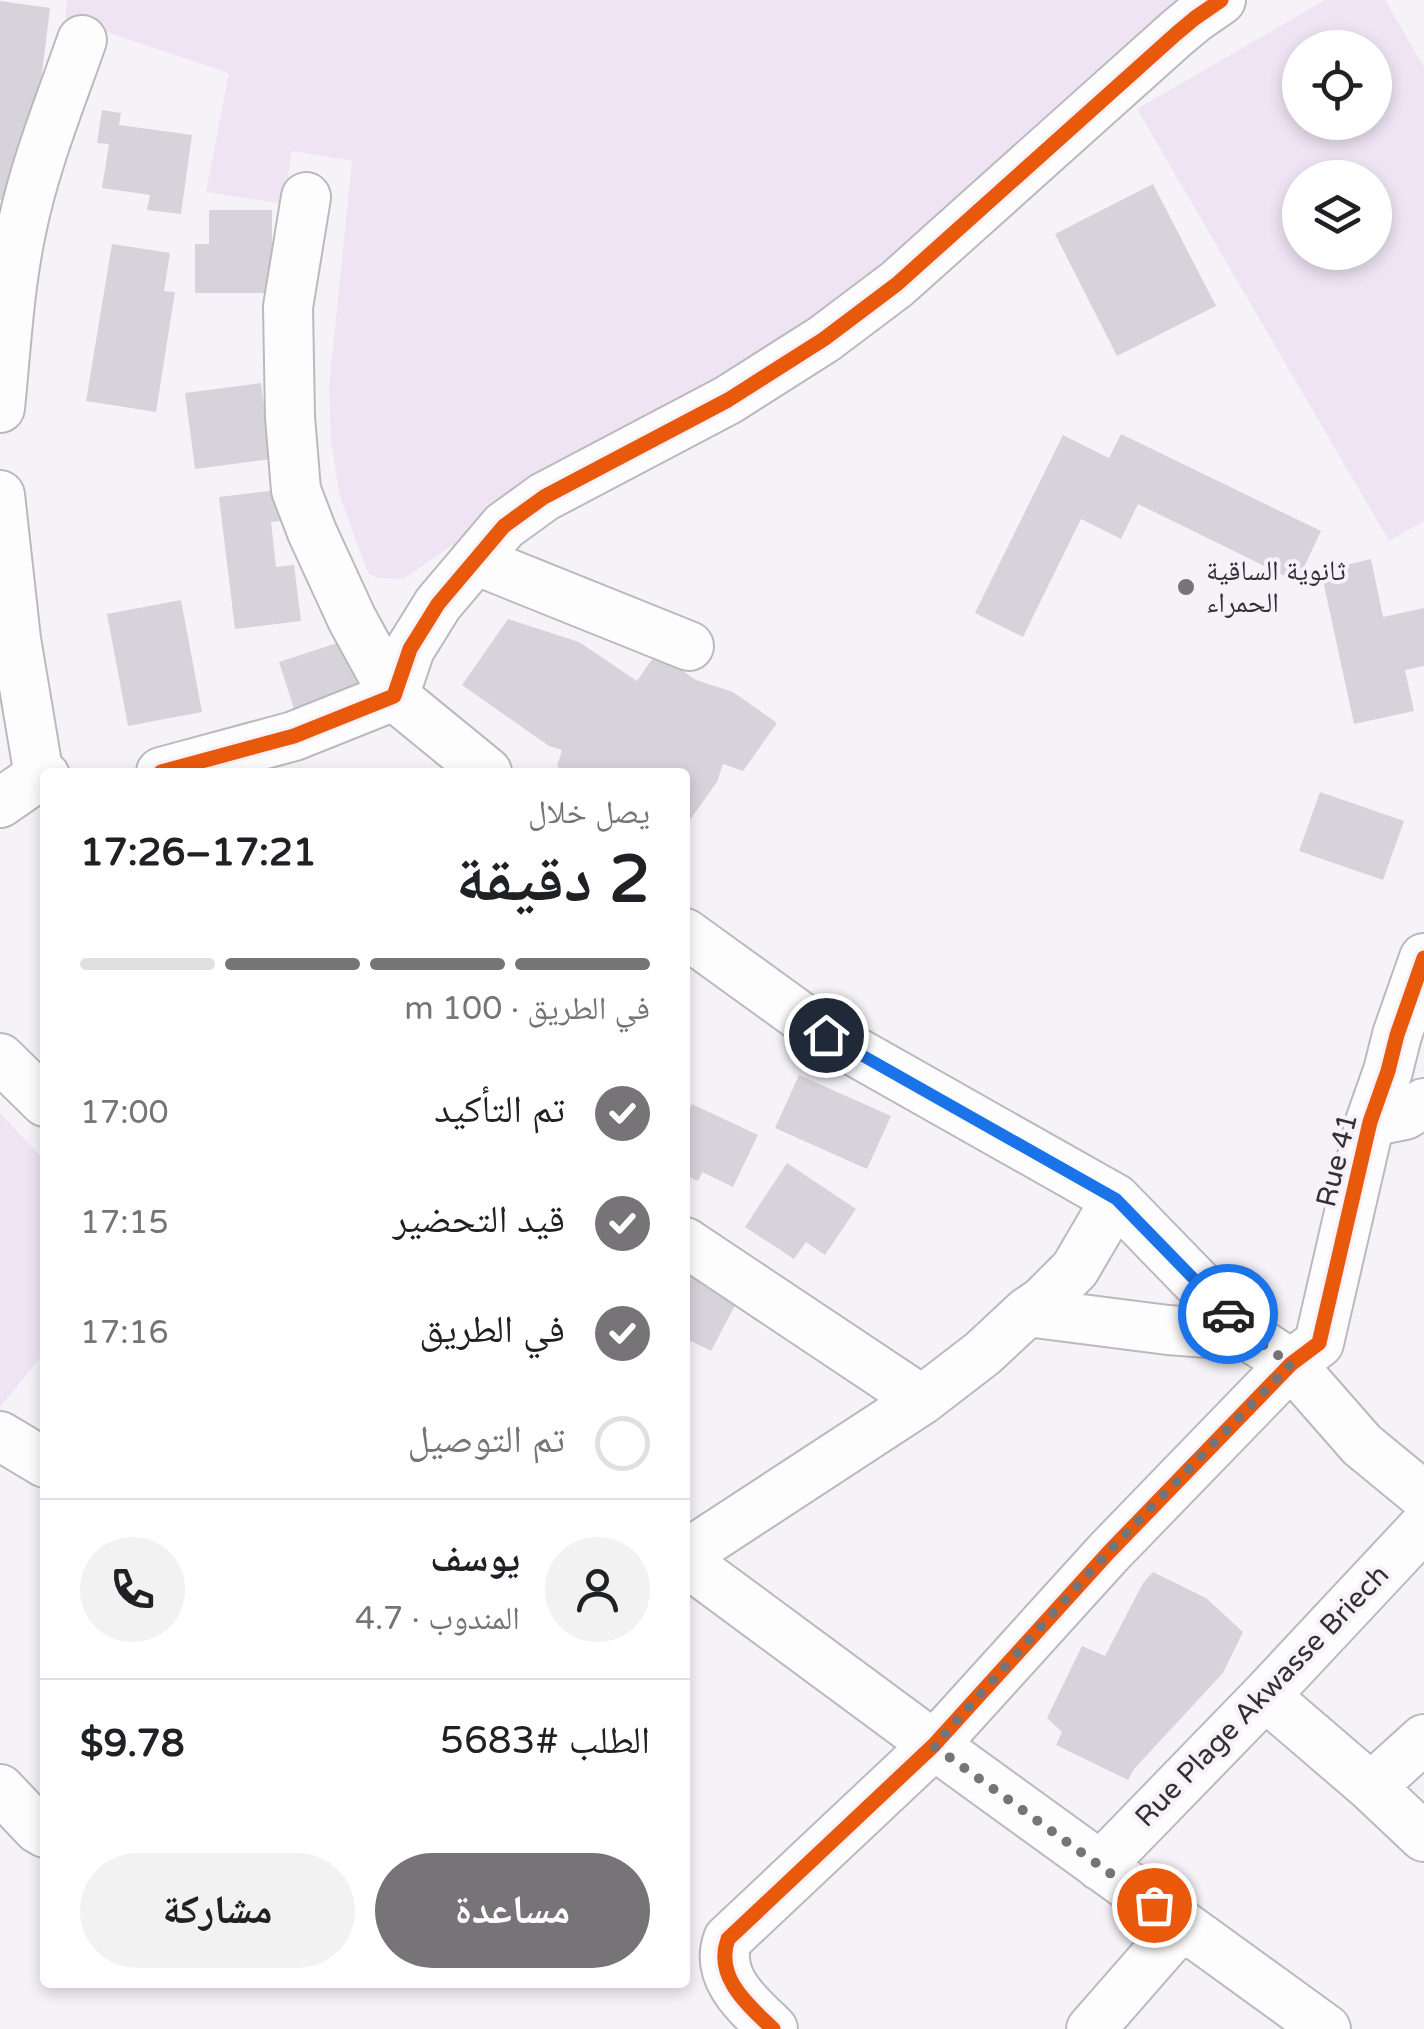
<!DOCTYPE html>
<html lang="ar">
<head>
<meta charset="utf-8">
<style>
  body { margin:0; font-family:"Varela Round","Noto Naskh Arabic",sans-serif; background:#f2f2f2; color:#202124; direction:rtl; height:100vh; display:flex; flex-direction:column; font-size:38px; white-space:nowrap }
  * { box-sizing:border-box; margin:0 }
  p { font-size:32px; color:#757577 }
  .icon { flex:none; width:55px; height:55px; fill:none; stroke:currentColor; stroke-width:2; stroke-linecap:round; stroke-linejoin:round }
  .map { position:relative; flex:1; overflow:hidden; direction:ltr }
  .panel { position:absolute; left:40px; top:768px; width:650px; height:1220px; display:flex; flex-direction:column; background:#fff; border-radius:10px; box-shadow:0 5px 15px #0003; direction:rtl }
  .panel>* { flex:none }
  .tools { position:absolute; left:1282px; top:30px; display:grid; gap:20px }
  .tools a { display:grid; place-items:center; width:110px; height:110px; border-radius:50%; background:#fff; box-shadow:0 5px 15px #0003; font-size:50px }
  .pin { position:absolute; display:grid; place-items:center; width:85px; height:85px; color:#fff; margin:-42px; border:5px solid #fff; border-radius:50%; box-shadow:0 2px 10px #0007 }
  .courier { position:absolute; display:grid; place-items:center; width:100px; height:100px; margin:-50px; border:8px solid #1a73e8; border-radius:50%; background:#fff; color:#222; box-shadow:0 2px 12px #0007 }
  .overview em { font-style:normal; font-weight:700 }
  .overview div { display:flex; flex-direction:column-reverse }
  .overview { display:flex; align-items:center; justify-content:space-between; height:170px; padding:0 40px }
  h1 { font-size:65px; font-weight:700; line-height:75px }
  .bar { display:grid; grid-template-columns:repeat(4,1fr); gap:15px 10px; align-content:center; height:120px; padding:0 40px }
  .bar i { height:12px; border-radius:8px; background:#e0e0e0 }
  .bar .selected { background:#777478 }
  .bar p { grid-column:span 4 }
  .line { display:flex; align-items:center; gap:25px; padding:0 40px; border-top:2px solid #e0e0e0 }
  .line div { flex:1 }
  .round { display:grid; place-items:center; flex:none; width:105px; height:105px; border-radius:52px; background:#f2f2f2 }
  ol { padding:0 40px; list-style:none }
  li { display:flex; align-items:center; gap:30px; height:110px }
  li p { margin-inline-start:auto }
  li .icon { padding:10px; border-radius:50%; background:#777478; color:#fff; stroke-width:4 }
  li:last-child { color:#757577 }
  li i { width:55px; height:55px; border:5px solid #e0e0e0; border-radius:50% }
  .button { display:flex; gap:20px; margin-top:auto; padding:20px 40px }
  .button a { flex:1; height:115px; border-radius:60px; background:#777478; color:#fff; font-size:40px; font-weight:700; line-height:115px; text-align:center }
  .button a+a { background:#f2f2f2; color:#202124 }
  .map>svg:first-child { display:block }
  .green { fill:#eee4f4; fill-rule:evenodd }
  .building { fill:#d6d3db }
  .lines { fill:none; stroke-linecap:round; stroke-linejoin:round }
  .minor-casing { stroke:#bbb9bd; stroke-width:52 }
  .minor { stroke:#fefdfe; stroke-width:48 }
  .cycleway-casing { stroke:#f7f1fa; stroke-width:21 }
  .cycleway { stroke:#e8590c; stroke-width:15 }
  .done { stroke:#777478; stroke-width:10; stroke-dasharray:0 18 }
  .route { stroke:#1a73e8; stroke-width:12 }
  .poi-dot { fill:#777478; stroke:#f7f1fa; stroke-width:4 }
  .labels { text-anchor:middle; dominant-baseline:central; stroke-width:8; stroke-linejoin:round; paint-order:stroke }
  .poi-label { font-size:28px; fill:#323033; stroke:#f7f1fa; text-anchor:start }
  .street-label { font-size:28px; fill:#323033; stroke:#f7f1fa }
</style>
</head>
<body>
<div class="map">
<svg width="1424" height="2029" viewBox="0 0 1424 2029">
  <rect width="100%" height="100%" fill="#f6f3f8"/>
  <!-- green -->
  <path class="green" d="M67 0H1192L937 225 796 330 572 464 403 579 377 578 368 573 340 497 331 442 329 386 352 161 292 151 284 204 206 192 229 73 65 18Z
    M1325 0H1385L1424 67V521L1389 541 1137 109ZM1300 48H1375V122H1300ZM1300 178H1375V252H1300Z
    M0 1113 45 1161V1352L0 1407Z"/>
  <!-- building -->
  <path class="building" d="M0 1 50 8 26 204 0 200Z
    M102 110 121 113 119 125 192 135 181 214 147 210 150 195 102 188 109 144 97 143Z
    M1153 184 1216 306 1117 356 1055 234Z
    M209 210H272V293H195V244H209Z
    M112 244 170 253 164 291 175 292 156 412 86 401Z
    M261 383 271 459 195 469 185 393Z
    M1121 434 1321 531 1297 582 1138 504 1121 539 1081 519 1023 637 975 613 1063 435 1109 458Z
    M277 490 281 521 271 522 276 567 294 565 301 621 235 629 219 497Z
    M1371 559 1383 617 1424 608V666L1405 670 1414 711 1354 724 1321 571Z
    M181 600 202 712 128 726 107 614Z
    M508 619 579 642 637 681 652 659 677 667 696 680 733 692 777 723 743 771 723 764 717 782 685 827V772H566L557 766 562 750 549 746 462 685Z
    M343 641 361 697 297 718 279 662Z
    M1320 792 1404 821 1383 880 1299 851Z
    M799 1075 891 1116 867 1169 775 1128Z
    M692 1104 758 1135 733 1187 702 1172 698 1181 685 1175V1119Z
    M787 1163 856 1209 825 1255 806 1242 794 1259 745 1227Z
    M685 1263 742 1292 711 1351 685 1338Z
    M1153 1572 1206 1598 1243 1632 1223 1673 1134 1769 1128 1780 1056 1745 1062 1732 1047 1718 1082 1646 1105 1656 1143 1583Z"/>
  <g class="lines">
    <!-- minor casing -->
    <g class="minor-casing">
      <path id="minor" d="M306 197 288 307 290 417 296 490 312 532 352 619 394 696 487 772
        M0 408C6 349 9 289 21 232 34 166 60 103 82 40
        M0 495 16 639 39 776
        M475 560 689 646
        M161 772 294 736 394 696 410 649 438 604 504 526 544 497 728 400 824 339 897 284 1177 33 1195 18 1221 0
        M0 803 39 776H45
        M685 933 826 1035 1116 1199 1249 1336 1291 1364 1362 1445 1424 1496
        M0 1058 45 1102
        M1370 1122 1405 1115 1424 1103
        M685 1242 922 1400
        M1027 1312 1168 1330 1249 1336
        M0 1436 45 1463
        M685 1555 922 1400 983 1353 1027 1312 1043 1301 1075 1269 1116 1199
        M685 1561 934 1745 1326 2029
        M1265 1696 1371 1787 1424 1837
        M1371 1787 1424 1739
        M0 1789 38 1829 45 1833
        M1100 1866 1265 1696 1424 1526
        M773 2029C748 2005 714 1977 728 1939L934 1745 1109 1552 1291 1364 1319 1343 1370 1122 1388 1071 1397 1035 1424 958
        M1091 2029 1182 1925"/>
    </g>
    <!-- minor -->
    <use href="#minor" class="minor"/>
    <!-- cycleway casing -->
    <g class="cycleway-casing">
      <path id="cycleway" d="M161 772 294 736 394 696 410 649 438 604 504 526 544 497 728 400 824 339 897 284 1177 33 1195 18 1221 0
        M773 2029C748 2005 714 1977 728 1939L934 1745 1109 1552 1291 1364 1319 1343 1370 1122 1388 1071 1397 1035 1424 958"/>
    </g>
    <!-- cycleway -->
    <use href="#cycleway" class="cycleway"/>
  </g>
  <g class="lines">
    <!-- done -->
    <path class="done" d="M1154 1905 934 1746 1108 1552 1291 1364 1250 1336 1228 1314"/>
    <!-- route -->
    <path class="route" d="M826 1035 1116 1199 1228 1314"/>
  </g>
  <!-- markers -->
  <circle class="poi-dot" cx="1186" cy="587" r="10"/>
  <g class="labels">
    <!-- poi labels -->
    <g class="poi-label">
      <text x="1206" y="571">ثانوية الساقية<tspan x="1206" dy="32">الحمراء</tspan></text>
    </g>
    <!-- street labels -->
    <g class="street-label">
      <text transform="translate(1337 1160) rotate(-76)">Rue 41</text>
      <text transform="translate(1262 1696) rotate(-46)">Rue Plage Akwasse Briech</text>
    </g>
  </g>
</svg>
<div class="tools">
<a><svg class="icon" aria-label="locate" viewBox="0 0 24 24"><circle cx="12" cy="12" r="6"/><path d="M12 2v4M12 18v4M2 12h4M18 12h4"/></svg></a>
<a><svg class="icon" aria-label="layers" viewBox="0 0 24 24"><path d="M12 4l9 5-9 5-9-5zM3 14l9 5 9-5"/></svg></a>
</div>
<div class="pin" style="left:1154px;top:1905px;background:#ea580c"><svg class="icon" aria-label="bag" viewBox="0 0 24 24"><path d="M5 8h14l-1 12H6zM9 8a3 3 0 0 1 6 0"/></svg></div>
<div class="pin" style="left:826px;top:1035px;background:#1f2937"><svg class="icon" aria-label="home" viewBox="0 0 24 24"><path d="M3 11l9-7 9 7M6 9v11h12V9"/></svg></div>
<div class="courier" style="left:1228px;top:1314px"><svg class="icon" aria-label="car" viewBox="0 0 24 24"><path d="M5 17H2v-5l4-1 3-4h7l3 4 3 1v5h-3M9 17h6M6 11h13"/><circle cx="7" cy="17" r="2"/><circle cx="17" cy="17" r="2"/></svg></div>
<section class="panel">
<div class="overview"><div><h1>2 دقيقة</h1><p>يصل خلال</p></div><em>17:21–17:26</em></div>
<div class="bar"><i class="selected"></i><i class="selected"></i><i class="selected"></i><i></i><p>في الطريق · 100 m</p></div>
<ol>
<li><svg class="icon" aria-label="check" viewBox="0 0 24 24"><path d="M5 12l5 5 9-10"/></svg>تم التأكيد<p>17:00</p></li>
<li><svg class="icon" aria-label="check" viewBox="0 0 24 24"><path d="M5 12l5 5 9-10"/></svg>قيد التحضير<p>17:15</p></li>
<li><svg class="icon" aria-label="check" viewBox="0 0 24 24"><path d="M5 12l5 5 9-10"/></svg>في الطريق<p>17:16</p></li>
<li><i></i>تم التوصيل</li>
</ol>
<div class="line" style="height:180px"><a class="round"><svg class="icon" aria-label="person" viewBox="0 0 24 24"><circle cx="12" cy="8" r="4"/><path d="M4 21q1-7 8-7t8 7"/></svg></a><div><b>يوسف</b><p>المندوب · 4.7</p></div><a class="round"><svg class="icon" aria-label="phone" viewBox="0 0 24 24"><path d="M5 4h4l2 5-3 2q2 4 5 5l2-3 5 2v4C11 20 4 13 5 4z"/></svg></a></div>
<div class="line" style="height:130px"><div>الطلب #5683</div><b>$9.78</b></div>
<div class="button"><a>مساعدة</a><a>مشاركة</a></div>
</section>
</div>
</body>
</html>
